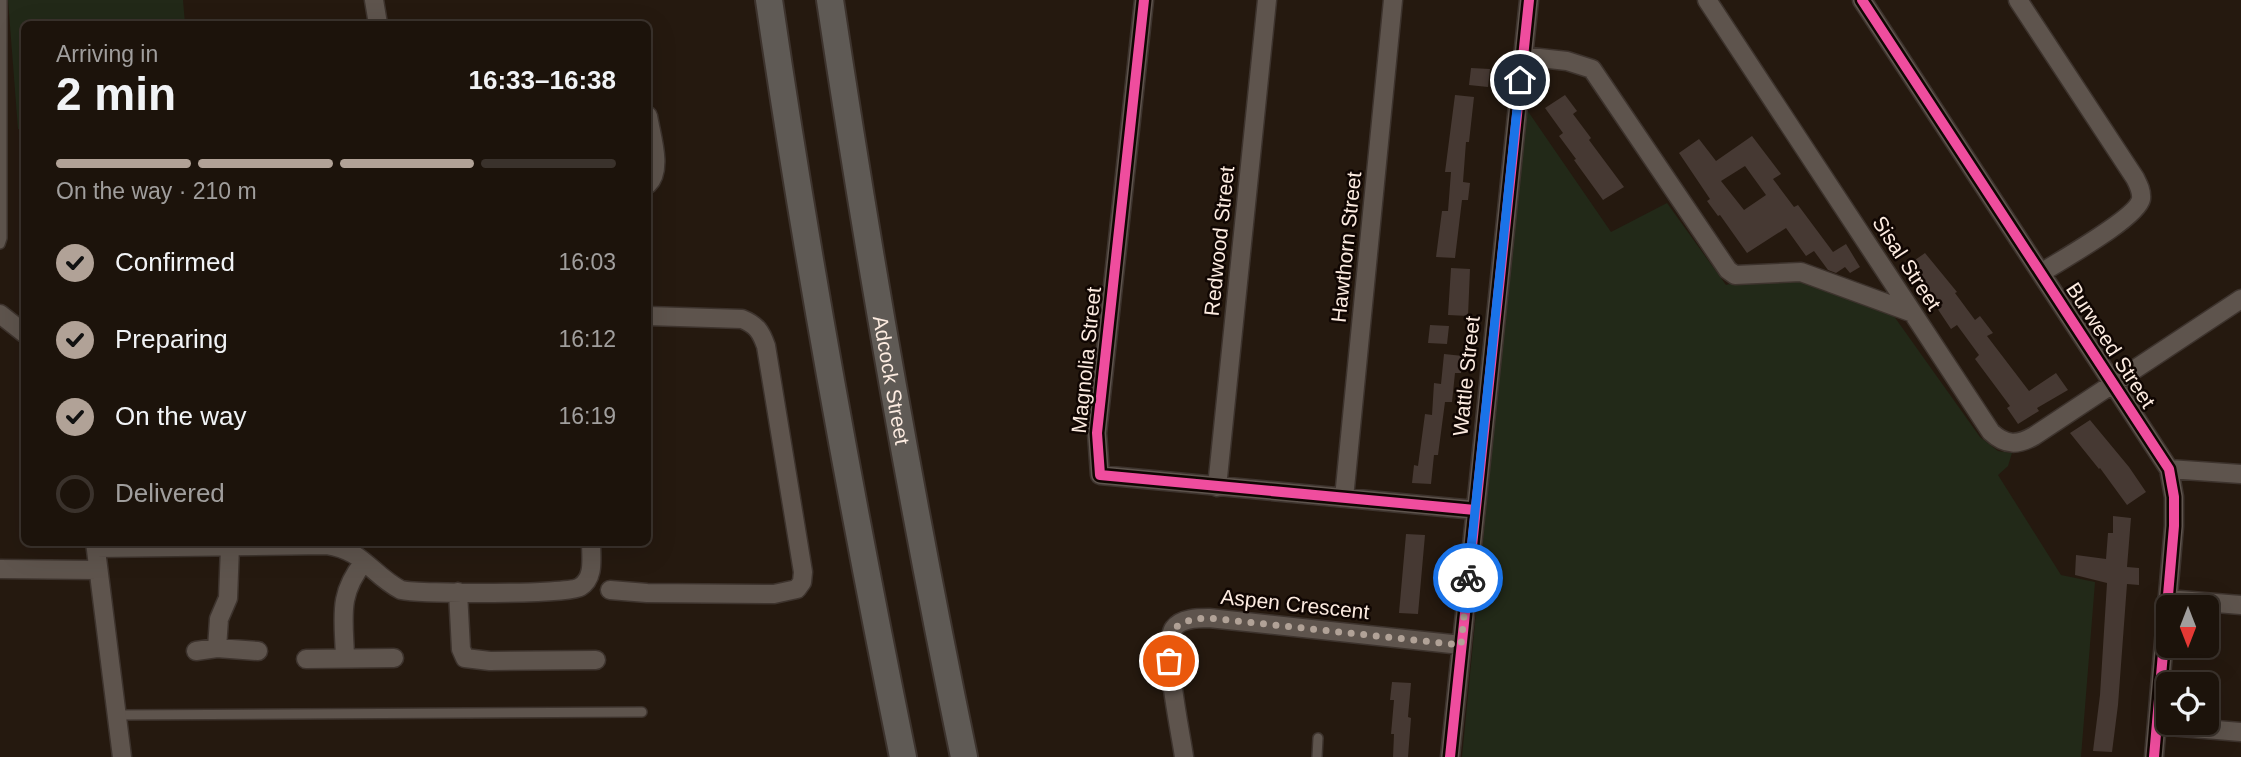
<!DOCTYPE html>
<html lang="en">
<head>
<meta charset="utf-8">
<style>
  body { margin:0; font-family:Helvetica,sans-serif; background:#292019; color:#f1f3f6; height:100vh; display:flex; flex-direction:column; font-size:26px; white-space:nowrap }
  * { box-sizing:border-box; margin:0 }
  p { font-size:23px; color:#a09e9d }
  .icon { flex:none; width:38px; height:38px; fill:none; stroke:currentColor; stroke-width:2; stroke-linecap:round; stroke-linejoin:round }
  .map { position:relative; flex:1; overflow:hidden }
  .panel { position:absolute; left:21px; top:21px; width:630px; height:525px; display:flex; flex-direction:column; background:#1c130b; border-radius:10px; box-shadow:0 7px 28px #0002,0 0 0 2px #3a322c }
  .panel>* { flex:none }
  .needle { width:46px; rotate:180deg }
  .buttons { position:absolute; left:2156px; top:595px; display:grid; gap:14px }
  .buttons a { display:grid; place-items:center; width:63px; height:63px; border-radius:10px; background:#1c130b; box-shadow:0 7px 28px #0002,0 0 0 2px #3a322c; font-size:35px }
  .pin { position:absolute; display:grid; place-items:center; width:60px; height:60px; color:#fff; margin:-30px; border:4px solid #fff; border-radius:50%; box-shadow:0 2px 7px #0007 }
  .courier { position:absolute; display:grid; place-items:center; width:70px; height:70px; margin:-35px; border:5px solid #1a73e8; border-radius:50%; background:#fff; color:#222; box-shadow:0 2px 9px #0007 }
  .summary em { font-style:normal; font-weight:600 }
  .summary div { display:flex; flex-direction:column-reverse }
  .summary { display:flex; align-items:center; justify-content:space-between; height:119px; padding:0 35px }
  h1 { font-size:46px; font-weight:600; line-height:52px }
  .bar { display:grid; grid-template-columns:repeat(4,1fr); gap:10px 7px; align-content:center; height:84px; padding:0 35px }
  .bar i { height:9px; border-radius:5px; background:#3a322c }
  .bar .active { background:#b1a297 }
  .bar p { grid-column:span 4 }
  ol { padding:0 35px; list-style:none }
  li { display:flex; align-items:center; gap:21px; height:77px }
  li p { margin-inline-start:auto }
  li .icon { padding:7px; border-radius:50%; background:#b1a297; color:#111; stroke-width:4 }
  li:last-child { color:#a09e9d }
  li i { width:38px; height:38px; border:4px solid #3a322c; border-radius:50% }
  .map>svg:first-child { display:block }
  .green { fill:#222918 }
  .building { fill:#463933; fill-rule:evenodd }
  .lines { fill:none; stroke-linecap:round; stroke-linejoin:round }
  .service-casing { stroke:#3d332d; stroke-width:12 }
  .minor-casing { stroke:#3d332d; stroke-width:21 }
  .secondary-casing { stroke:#3d332d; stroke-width:30 }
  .service { stroke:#5e544d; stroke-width:9 }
  .minor { stroke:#5e544d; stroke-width:18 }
  .secondary { stroke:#5f5a55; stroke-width:26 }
  .cycleway-casing { stroke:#100602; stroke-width:15 }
  .cycleway { stroke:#ef4d9e; stroke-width:10 }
  .done { stroke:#b1a297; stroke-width:7; stroke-dasharray:0 12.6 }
  .route { stroke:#1a73e8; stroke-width:9 }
  .labels { text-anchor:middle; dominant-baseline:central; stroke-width:5; stroke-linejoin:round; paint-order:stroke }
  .street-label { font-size:21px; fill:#fcebe0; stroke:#100602 }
</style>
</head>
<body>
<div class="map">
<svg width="2241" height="757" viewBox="0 0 2241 757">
  <rect width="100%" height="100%" fill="#25190f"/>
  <!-- green -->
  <path class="green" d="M8 0H183L185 24H24V129H18Z
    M1525 107 1611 232 1667 203 1726 285 1747 279 1807 278 1886 305 1980 437 1998 451 2012 453 2008 466 1998 475 2061 575 2095 582 2081 757H1462Z"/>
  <!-- building -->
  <path class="building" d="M1471 68 1490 69 1488 87 1469 85Z
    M1455 95 1474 97 1469 142H1466L1463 182 1470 183 1468 200H1462L1455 258 1436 257 1442 211H1448L1451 172H1445Z
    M1565 95 1577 111 1573 114 1591 138 1589 140 1624 187 1603 200 1574 160 1576 159 1559 136 1563 133 1545 108Z
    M1752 136 1781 174 1773 179 1794 207 1798 205 1833 252 1846 244 1860 267 1850 273 1845 267 1836 273 1828 270 1814 251 1806 256 1786 228 1747 253 1720 215 1718 216 1707 201 1710 199 1679 153 1699 139 1716 161ZM1745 166 1766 195 1744 210 1721 181Z
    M1925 253 1957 292 1955 293 1975 320 1980 316 1993 333 1987 336 2029 391 2056 373 2068 390 2037 408 2039 411 2018 424 2007 408 2010 406 1975 359 1979 355 1957 325 1951 329 1919 281 1917 282 1905 267Z
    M1451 268 1470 269 1468 316 1448 315Z
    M1430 325 1449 326 1447 344 1428 343Z
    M1444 354 1463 356 1461 373H1455L1452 402H1445L1438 455H1434L1431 484 1412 483 1414 465 1418 466 1425 414 1432 415 1434 383 1441 384Z
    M2090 420 2129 467 2146 492 2127 505 2100 468 2099 469 2070 433Z
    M2113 516 2131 518 2127 567 2139 568V585L2127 584 2118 705 2112 752 2093 751 2100 695 2107 583 2075 575 2076 555 2106 559 2108 533H2113Z
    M1406 534 1425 535 1418 614 1399 613Z
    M1392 682 1411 683 1408 717 1411 718 1408 757H1393L1394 734H1391L1394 700H1390Z"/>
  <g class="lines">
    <!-- service casing -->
    <g class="service-casing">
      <path id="service" d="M0 244 2 238V0
        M116 715 642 712
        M1317 757 1318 738"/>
    </g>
    <!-- minor casing -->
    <g class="minor-casing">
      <path id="minor" d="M374 0 378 24
        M1144 0 1097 433 1100 475 1475 510
        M1707 0 1991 432C2006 446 2018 445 2034 436L2241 299
        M1862 0 2169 469 2174 497V526L2154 757
        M2018 0 2135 178C2138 184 2142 191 2141 199 2137 218 2061 260 2041 273
        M1522 56 1567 61 1592 69 1728 270 1735 275 1801 272 1913 313
        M648 116C651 135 663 170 648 184
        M0 314 24 333
        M2169 469 2241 474
        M1217 487 1267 0
        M1344 498 1393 0
        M95 542 122 757
        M96 548 327 545C363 550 372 575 401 590 421 594 568 595 580 587 595 578 591 558 591 542
        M0 569 98 570
        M610 590 647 593 774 594 797 589 802 582 803 572 766 346C761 332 757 325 742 319L648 316
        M458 592 461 649 465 658 490 661 596 660
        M2167 599 2241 605
        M217 648 219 619 228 598 230 547
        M196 651 217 648 258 651
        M345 658C344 618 337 595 364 562
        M306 659 394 658
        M2157 725 2241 732
        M1184 757C1181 733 1161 645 1174 628 1181 618 1198 618 1209 618L1461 645
        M1450 757 1529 0"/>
    </g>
    <!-- secondary casing -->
    <g class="secondary-casing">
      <g id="secondary">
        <path d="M769 0C806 254 852 506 903 757"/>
        <path id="s1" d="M830 0C868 253 912 506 964 757"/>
      </g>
    </g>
    <!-- service -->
    <use href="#service" class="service"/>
    <!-- minor -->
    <use href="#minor" class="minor"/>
    <!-- secondary -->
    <use href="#secondary" class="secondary"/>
    <!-- cycleway casing -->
    <g class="cycleway-casing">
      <path id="cycleway" d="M1144 0 1097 433 1100 475 1475 510
        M1862 0 2169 469 2174 497V526L2154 757
        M1450 757 1529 0"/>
    </g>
    <!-- cycleway -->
    <use href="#cycleway" class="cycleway"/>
  </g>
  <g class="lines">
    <!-- done -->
    <path class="done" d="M1169 661V639L1174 628 1192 619 1209 618 1461 645 1468 578"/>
    <!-- route -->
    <path class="route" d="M1468 578 1520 80"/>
  </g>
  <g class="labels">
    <!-- street labels -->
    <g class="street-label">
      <text transform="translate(1219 241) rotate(-84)">Redwood Street</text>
      <text transform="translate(1346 247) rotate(-84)">Hawthorn Street</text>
      <text transform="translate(1907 263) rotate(57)">Sisal Street</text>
      <text transform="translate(2111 345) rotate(57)">Burweed Street</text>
      <text transform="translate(1086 360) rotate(-84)">Magnolia Street</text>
      <text transform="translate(1466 376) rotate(-84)">Wattle Street</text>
      <text stroke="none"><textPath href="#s1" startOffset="385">Adcock Street</textPath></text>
      <text transform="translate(1295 604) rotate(6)">Aspen Crescent</text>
    </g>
  </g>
</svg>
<div class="buttons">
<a><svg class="needle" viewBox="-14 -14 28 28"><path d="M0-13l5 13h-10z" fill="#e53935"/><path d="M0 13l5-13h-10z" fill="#a09e9d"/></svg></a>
<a><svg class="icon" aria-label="locate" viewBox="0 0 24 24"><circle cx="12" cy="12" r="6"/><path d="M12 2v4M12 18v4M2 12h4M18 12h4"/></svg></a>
</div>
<div class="pin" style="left:1169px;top:661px;background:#ea580c"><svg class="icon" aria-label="bag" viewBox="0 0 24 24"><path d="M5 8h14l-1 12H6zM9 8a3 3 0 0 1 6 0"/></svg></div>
<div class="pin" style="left:1520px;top:80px;background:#1f2937"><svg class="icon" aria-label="home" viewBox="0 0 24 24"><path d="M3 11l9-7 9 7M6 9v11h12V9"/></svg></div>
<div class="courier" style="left:1468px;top:578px"><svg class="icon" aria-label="bike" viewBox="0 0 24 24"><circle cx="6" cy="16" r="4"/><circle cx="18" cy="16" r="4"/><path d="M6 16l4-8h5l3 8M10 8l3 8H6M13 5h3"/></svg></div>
<section class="panel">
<div class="summary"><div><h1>2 min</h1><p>Arriving in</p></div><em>16:33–16:38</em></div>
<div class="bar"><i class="active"></i><i class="active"></i><i class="active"></i><i></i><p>On the way · 210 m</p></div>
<ol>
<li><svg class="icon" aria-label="check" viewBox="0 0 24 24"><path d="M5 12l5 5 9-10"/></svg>Confirmed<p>16:03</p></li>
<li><svg class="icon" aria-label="check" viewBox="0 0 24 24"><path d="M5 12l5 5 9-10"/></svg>Preparing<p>16:12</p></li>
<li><svg class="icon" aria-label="check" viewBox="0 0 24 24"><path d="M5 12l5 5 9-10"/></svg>On the way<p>16:19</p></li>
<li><i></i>Delivered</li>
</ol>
</section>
</div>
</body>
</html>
